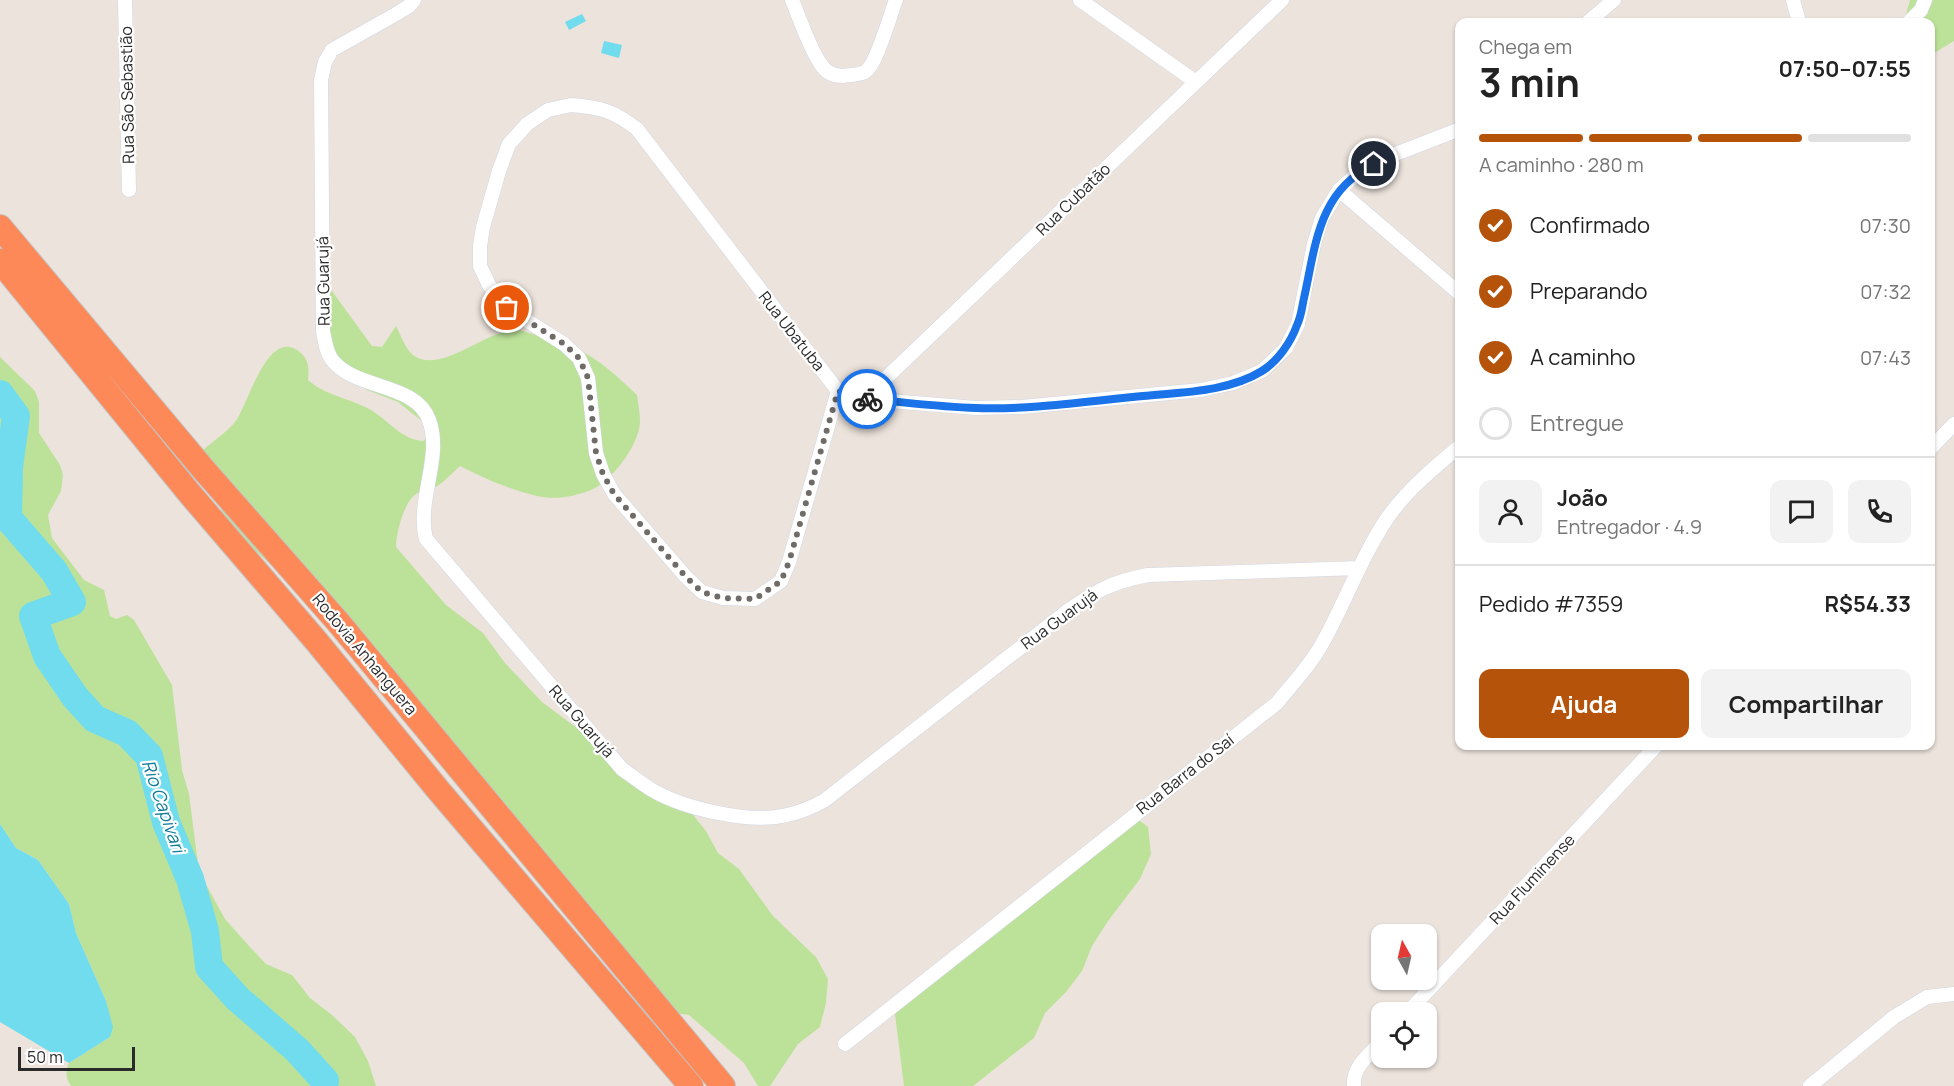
<!DOCTYPE html>
<html lang="pt">
<head>
<meta charset="utf-8">
<style>
  body { margin:0; font-family:Manrope,sans-serif; background:#f2f2f2; color:#222; height:100vh; display:flex; flex-direction:column; font-size:22px; white-space:nowrap }
  * { box-sizing:border-box; margin:0 }
  p { font-size:20px; color:#767676 }
  .icon { flex:none; width:33px; height:33px; fill:none; stroke:currentColor; stroke-width:2; stroke-linecap:round; stroke-linejoin:round }
  .map { position:relative; flex:1; overflow:hidden }
  .drawer { position:absolute; left:1455px; top:18px; width:480px; height:732px; display:flex; flex-direction:column; background:#fff; border-radius:12px; box-shadow:0 2px 4px #0004 }
  .drawer>* { flex:none }
  .needle { width:39px; rotate:352deg }
  .tools { position:absolute; left:1371px; top:924px; display:grid; gap:12px }
  .tools a { display:grid; place-items:center; width:66px; height:66px; border-radius:12px; background:#fff; box-shadow:0 2px 4px #0004; font-size:30px }
  .scale { position:absolute; left:18px; bottom:15px; width:117px; box-sizing:border-box; padding-left:6px; border:3px solid #2a2a2a; border-top:0; font-size:16px; line-height:21px; white-space:nowrap; color:#2a2a2a; -webkit-text-stroke:4px #fff; paint-order:stroke }
  .pin { position:absolute; display:grid; place-items:center; width:51px; height:51px; color:#fff; margin:-26px; border:3px solid #fff; border-radius:50%; box-shadow:0 2px 6px #0007 }
  .courier { position:absolute; display:grid; place-items:center; width:60px; height:60px; margin:-30px; border:4px solid #1a73e8; border-radius:50%; background:#fff; color:#222; box-shadow:0 2px 8px #0007 }
  .summary em { font-style:normal; font-weight:700 }
  .summary div { display:flex; flex-direction:column-reverse }
  .summary { display:flex; align-items:center; justify-content:space-between; height:102px; padding:0 24px }
  h1 { font-size:39px; font-weight:700; line-height:45px }
  .bar { display:grid; grid-template-columns:repeat(4,1fr); gap:9px 6px; align-content:center; height:72px; padding:0 24px }
  .bar i { height:8px; border-radius:4px; background:#e0e0e0 }
  .bar .on { background:#b45309 }
  .bar p { grid-column:span 4 }
  .line { display:flex; align-items:center; gap:15px; padding:0 24px; border-top:2px solid #e0e0e0 }
  .line div { flex:1 }
  .round { display:grid; place-items:center; flex:none; width:63px; height:63px; border-radius:12px; background:#f2f2f2 }
  ol { padding:0 24px; list-style:none }
  li { display:flex; align-items:center; gap:18px; height:66px }
  li p { margin-inline-start:auto }
  li .icon { padding:6px; border-radius:50%; background:#b45309; color:#fff; stroke-width:4 }
  li:last-child { color:#767676 }
  li i { width:33px; height:33px; border:3px solid #e0e0e0; border-radius:50% }
  .action { display:flex; gap:12px; margin-top:auto; padding:12px 24px }
  .action a { flex:1; height:69px; border-radius:12px; background:#b45309; color:#fff; font-size:24px; font-weight:700; line-height:69px; text-align:center }
  .action a+a { background:#f2f2f2; color:#222 }
  .map>svg:first-child { display:block }
  .green { fill:#bce299 }
  .water { fill:#70dced }
  .lines { fill:none; stroke-linecap:round; stroke-linejoin:round }
  .river { stroke:#70dced; stroke-width:28 }
  .street-casing { stroke:#d1d7e3; stroke-width:15 }
  .highway-casing { stroke:#c3c3c3; stroke-width:26 }
  .street { stroke:#fff; stroke-width:14 }
  .highway { stroke:#fc8957; stroke-width:24 }
  .done { stroke:#6e6b68; stroke-width:6; stroke-dasharray:0 10.8 }
  .route { stroke:#1a73e8; stroke-width:8 }
  .labels { text-anchor:middle; dominant-baseline:central; stroke-width:4.5; stroke-linejoin:round; paint-order:stroke }
  .street-label { font-size:16px; fill:#2a2a2a; stroke:#fff }
  .water-label { font-size:18px; font-style:italic; fill:#0f7c99; stroke:#fff }
</style>
</head>
<body>
<div class="map">
<svg width="1954" height="1086" viewBox="0 0 1954 1086">
  <rect width="100%" height="100%" fill="#ece3dc"/>
  <!-- green -->
  <path class="green" d="M1910 0H1954V41L1931 55 1930 22H1904Z
    M329 287 372 346 382 347 396 326C400 334 404 344 409 351 434 381 487 328 517 330 525 331 535 335 543 337 588 349 604 364 637 395 638 403 640 413 640 422 639 445 612 481 591 490 574 497 554 500 537 496 513 491 481 477 460 466 451 474 440 487 429 490 425 491 420 491 416 494 404 502 396 533 396 547L446 605 483 633 505 663 542 702 589 737 618 767 689 810 706 831 718 853 739 869 773 916 816 957 828 979 826 1003 820 1027 798 1044 770 1086H758L744 1063 689 1015 675 1013 289 581 230 528 222 518 219 484 205 466 203 450C213 441 226 433 235 422 248 407 268 322 302 354 309 361 309 370 308 380 326 396 350 398 371 410 389 421 402 440 423 441L430 435 428 426 398 402 367 390 344 375 326 339Z
    M0 357 35 391 39 402V433L60 465 63 475 61 491 48 515 52 538 84 580 104 590 110 616 116 619 127 615 134 620 172 685 182 770 189 794 199 872 225 919 249 946 266 964 292 975 310 998 332 1015 355 1037 368 1061 376 1086H71C66 1079 65 1071 69 1063L110 1037 106 1001 76 933 69 904 38 860 16 848 0 824Z
    M1127 811 1148 827 1151 854 1140 879 1108 921 1092 946 1082 971 1066 992 1045 1013 1034 1038 973 1086H904L894 1006 1127 815Z"/>
  <!-- water -->
  <path class="water" d="M582 14 586 21 569 30 565 22Z
    M604 41 622 45 619 58 601 53Z
    M0 824 16 848 38 860 69 904 76 933 106 1001 113 1027 110 1037 69 1063 0 1022Z"/>
  <g class="lines">
    <!-- river -->
    <path class="river" d="M0 394 16 416 9 467 8 518 54 571 72 602 33 616 47 656 75 697 95 719 127 733 149 756 166 822 190 879 205 931 209 967 238 999 297 1050 325 1081 324 1086"/>
    <!-- street casing -->
    <g class="street-casing">
      <path id="street" d="M125 0 129 190
        M414 0 409 6 396 14 332 50 325 62 321 80 323 331C325 341 326 353 333 361 357 390 416 383 429 420 443 457 416 500 426 539L622 769C632 776 642 784 652 790 685 809 750 824 787 815 801 812 813 807 825 800L1066 612C1096 591 1111 582 1148 575L1359 568
        M792 0C800 19 809 47 820 63 825 72 832 76 843 76 849 75 859 75 865 72 877 64 890 15 896 0
        M1080 0 1196 82
        M1793 0 1799 22
        M1588 22 1614 0
        M1909 22 1921 10 1925 0
        M571 105C600 107 614 111 637 129L838 391 789 562 781 581 755 599 723 598 702 592 686 577 614 494 603 474 596 453 588 378 579 358 564 344 507 308 489 285 480 266V246L483 227 499 171 509 144 527 124 548 110Z
        M1339 190 1460 294
        M838 391 864 399 976 408 1022 407 1201 390 1233 383 1262 371 1286 348 1298 324 1314 244 1322 218 1339 190 1359 172 1388 157 1460 129
        M864 399 1282 0
        M1930 449 1954 424
        M1408 1012 1656 746
        M845 1044 1277 703C1292 684 1310 666 1322 644 1345 603 1361 557 1388 517 1407 490 1435 467 1460 446
        M1354 1086C1352 1067 1370 1054 1382 1041
        M1810 1086 1894 1017 1927 997 1954 994"/>
    </g>
    <!-- highway casing -->
    <g class="highway-casing">
      <path id="highway" d="M0 227 204 470 338 622 723 1086
        M0 261 190 494 317 642 439 791 691 1086"/>
    </g>
    <!-- street -->
    <use href="#street" class="street"/>
    <!-- highway -->
    <use href="#highway" class="highway"/>
  </g>
  <g class="lines">
    <!-- done -->
    <path class="done" d="M507 308 564 344 579 358 588 378 596 453 603 474 614 494 686 577 702 592 723 598 755 599 781 581 789 562 838 391 867 399"/>
    <!-- route -->
    <path class="route" d="M867 399C903 402 939 407 976 408 1031 410 1088 401 1143 396 1182 392 1228 392 1262 371 1278 361 1291 342 1297 325 1301 317 1302 307 1304 298 1316 244 1318 192 1374 164"/>
  </g>
  <g class="labels">
    <!-- street labels -->
    <g class="street-label">
      <text transform="translate(127 95) rotate(-91)">Rua São Sebastião</text>
      <text transform="translate(1073 199) rotate(-44)">Rua Cubatão</text>
      <text transform="translate(323 281) rotate(-91)">Rua Guarujá</text>
      <text transform="translate(792 331) rotate(52)">Rua Ubatuba</text>
      <text transform="translate(1059 619) rotate(-36)">Rua Guarujá</text>
      <text transform="translate(365 654) rotate(50)">Rodovia Anhanguera</text>
      <text transform="translate(582 721) rotate(49)">Rua Guarujá</text>
      <text transform="translate(1185 774) rotate(-38)">Rua Barra do Saí</text>
      <text transform="translate(1532 879) rotate(-47)">Rua Fluminense</text>
    </g>
    <!-- water labels -->
    <g class="water-label">
      <text transform="translate(164 806) rotate(71)">Rio Capivari</text>
    </g>
  </g>
</svg>
<div class="tools">
<a><svg class="needle" viewBox="-14 -14 28 28"><path d="M0-13l5 13h-10z" fill="#e53935"/><path d="M0 13l5-13h-10z" fill="#767676"/></svg></a>
<a><svg class="icon" aria-label="locate" viewBox="0 0 24 24"><circle cx="12" cy="12" r="6"/><path d="M12 2v4M12 18v4M2 12h4M18 12h4"/></svg></a>
</div>
<div class="scale">50 m</div>
<div class="pin" style="left:507px;top:308px;background:#ea580c"><svg class="icon" aria-label="bag" viewBox="0 0 24 24"><path d="M5 8h14l-1 12H6zM9 8a3 3 0 0 1 6 0"/></svg></div>
<div class="pin" style="left:1374px;top:164px;background:#1f2937"><svg class="icon" aria-label="home" viewBox="0 0 24 24"><path d="M3 11l9-7 9 7M6 9v11h12V9"/></svg></div>
<div class="courier" style="left:867px;top:399px"><svg class="icon" aria-label="bike" viewBox="0 0 24 24"><circle cx="6" cy="16" r="4"/><circle cx="18" cy="16" r="4"/><path d="M6 16l4-8h5l3 8M10 8l3 8H6M13 5h3"/></svg></div>
<section class="drawer">
<div class="summary"><div><h1>3 min</h1><p>Chega em</p></div><em>07:50–07:55</em></div>
<div class="bar"><i class="on"></i><i class="on"></i><i class="on"></i><i></i><p>A caminho · 280 m</p></div>
<ol>
<li><svg class="icon" aria-label="check" viewBox="0 0 24 24"><path d="M5 12l5 5 9-10"/></svg>Confirmado<p>07:30</p></li>
<li><svg class="icon" aria-label="check" viewBox="0 0 24 24"><path d="M5 12l5 5 9-10"/></svg>Preparando<p>07:32</p></li>
<li><svg class="icon" aria-label="check" viewBox="0 0 24 24"><path d="M5 12l5 5 9-10"/></svg>A caminho<p>07:43</p></li>
<li><i></i>Entregue</li>
</ol>
<div class="line" style="height:108px"><a class="round"><svg class="icon" aria-label="person" viewBox="0 0 24 24"><circle cx="12" cy="8" r="4"/><path d="M4 21q1-7 8-7t8 7"/></svg></a><div><b>João</b><p>Entregador · 4.9</p></div><a class="round"><svg class="icon" aria-label="chat" viewBox="0 0 24 24"><path d="M4 5h16v11H9l-5 4z"/></svg></a><a class="round"><svg class="icon" aria-label="phone" viewBox="0 0 24 24"><path d="M5 4h4l2 5-3 2q2 4 5 5l2-3 5 2v4C11 20 4 13 5 4z"/></svg></a></div>
<div class="line" style="height:78px"><div>Pedido #7359</div><b>R$54.33</b></div>
<div class="action"><a>Ajuda</a><a>Compartilhar</a></div>
</section>
</div>
</body>
</html>
